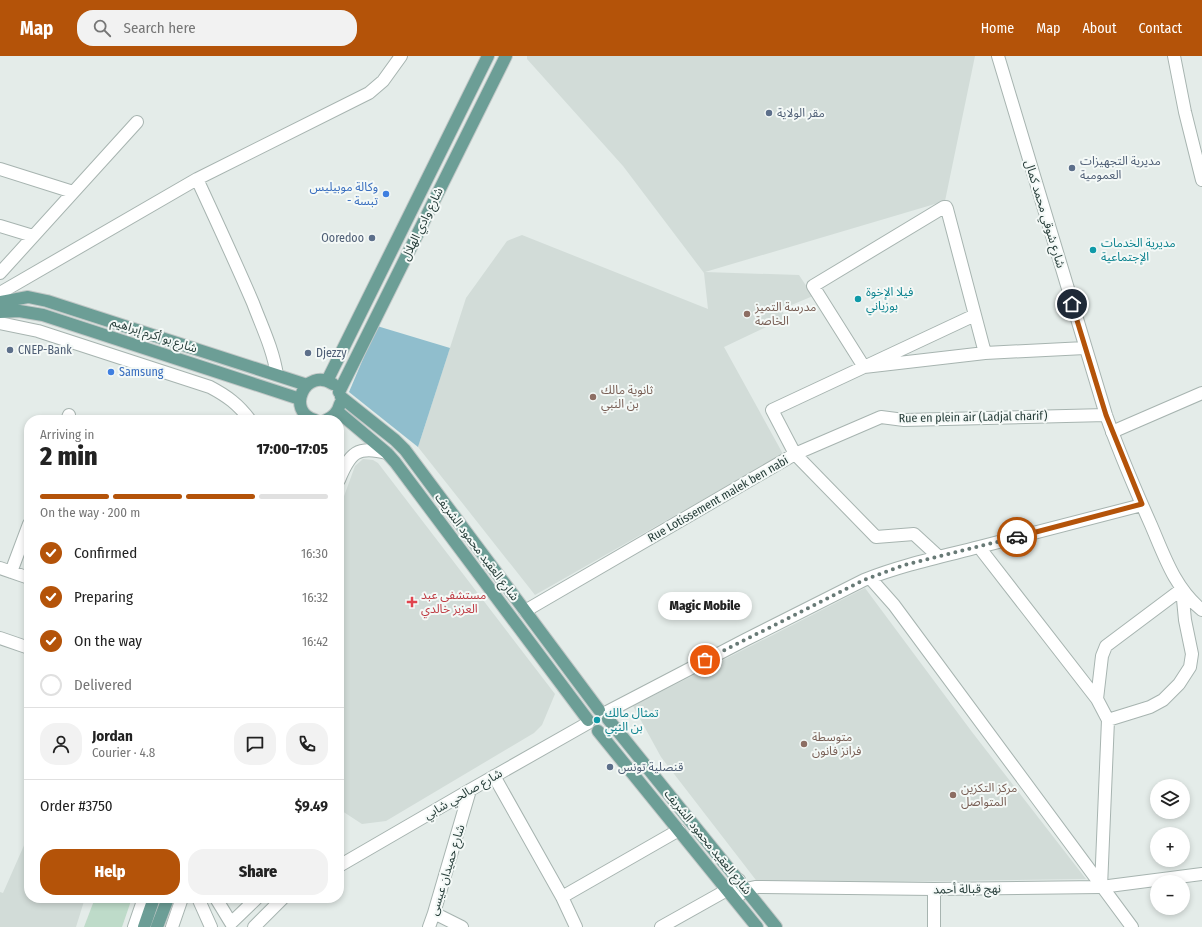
<!DOCTYPE html>
<html lang="en">
<head>
<meta charset="utf-8">
<style>
  body { margin:0; font-family:"Fira Sans Condensed","Noto Sans Arabic",sans-serif; background:#f2f2f2; color:#222; height:100vh; display:flex; flex-direction:column; font-size:15px; white-space:nowrap }
  * { box-sizing:border-box; margin:0 }
  p { font-size:13px; color:#767676 }
  .icon { flex:none; width:22px; height:22px; fill:none; stroke:currentColor; stroke-width:2; stroke-linecap:round; stroke-linejoin:round }
  .map { position:relative; flex:1; overflow:hidden }
  .panel { position:absolute; left:24px; top:359px; width:320px; height:488px; display:flex; flex-direction:column; background:#fff; border-radius:16px; box-shadow:0 2px 6px #0003 }
  .panel>* { flex:none }
  .fabs { position:absolute; left:1150px; top:723px; display:grid; gap:8px }
  .fabs a { display:grid; place-items:center; width:40px; height:40px; border-radius:50%; background:#fff; box-shadow:0 2px 6px #0003; font-size:20px }
  .pin { position:absolute; display:grid; place-items:center; width:34px; height:34px; color:#fff; margin:-17px; border:2px solid #fff; border-radius:50%; box-shadow:0 1px 4px #0007 }
  .courier { position:absolute; display:grid; place-items:center; width:40px; height:40px; margin:-20px; border:3px solid #b45309; border-radius:50%; background:#fff; color:#222; box-shadow:0 1px 5px #0007 }
  .bubble { position:absolute; height:28px; border-radius:14px; background:#fff; box-shadow:0 2px 6px #0003; font-size:13px; font-weight:800; line-height:28px; text-align:center }
  .headline em { font-style:normal; font-weight:800 }
  .headline div { display:flex; flex-direction:column-reverse }
  .headline { display:flex; align-items:center; justify-content:space-between; height:68px; padding:0 16px }
  h1 { font-size:26px; font-weight:800; line-height:30px }
  .bar { display:grid; grid-template-columns:repeat(4,1fr); gap:6px 4px; align-content:center; height:48px; padding:0 16px }
  .bar i { height:5px; border-radius:3px; background:#e0e0e0 }
  .bar .on { background:#b45309 }
  .bar p { grid-column:span 4 }
  .line { display:flex; align-items:center; gap:10px; padding:0 16px; border-top:1px solid #e0e0e0 }
  .line div { flex:1 }
  .round { display:grid; place-items:center; flex:none; width:42px; height:42px; border-radius:16px; background:#f2f2f2 }
  ol { padding:0 16px; list-style:none }
  li { display:flex; align-items:center; gap:12px; height:44px }
  li p { margin-inline-start:auto }
  li .icon { padding:4px; border-radius:50%; background:#b45309; color:#fff; stroke-width:4 }
  li:last-child { color:#767676 }
  li i { width:22px; height:22px; border:2px solid #e0e0e0; border-radius:50% }
  .button { display:flex; gap:8px; margin-top:auto; padding:8px 16px }
  .button a { flex:1; height:46px; border-radius:16px; background:#b45309; color:#fff; font-size:16px; font-weight:800; line-height:46px; text-align:center }
  .button a+a { background:#f2f2f2; color:#222 }
  header { display:flex; align-items:center; gap:24px; box-sizing:border-box; height:56px; padding:0 20px; background:#b45309; color:#fff }
  header strong { font-size:19px }
  nav { display:flex; gap:22px; margin-inline-start:auto; font-size:14px }
  .search { width:280px; height:36px; background:#f2f2f2; display:flex; align-items:center; gap:10px; box-sizing:border-box; padding:0 14px; border-radius:16px; color:#767676; font-size:15px }
  .map>svg:first-child { display:block }
  .built { fill:#d2dcd8 }
  .green { fill:#bedbc9 }
  .water { fill:#90becd }
  .lines { fill:none; stroke-linecap:round; stroke-linejoin:round }
  .minor-casing { stroke:#a7b4b0; stroke-width:14 }
  .tertiary-casing { stroke:#a7b4b0; stroke-width:14 }
  .primary-casing { stroke:#c2c8c7; stroke-width:14 }
  .minor { stroke:#fff; stroke-width:12 }
  .tertiary { stroke:#fff; stroke-width:12 }
  .primary { stroke:#6c9e96; stroke-width:12 }
  .done { stroke:#687a76; stroke-width:4; stroke-dasharray:0 7.2 }
  .route { stroke:#b45309; stroke-width:5 }
  .service-dot { fill:#5c6f8a; stroke:#f4f9f7; stroke-width:1.5 }
  .shop-dot { fill:#3f7fe0; stroke:#f4f9f7; stroke-width:1.5 }
  .culture-dot { fill:#0f9aa8; stroke:#f4f9f7; stroke-width:1.5 }
  .education-dot { fill:#8d6e63; stroke:#f4f9f7; stroke-width:1.5 }
  .health-dot { fill:#e0444e; stroke:#f4f9f7; stroke-width:1.5 }
  .labels { text-anchor:middle; dominant-baseline:central; stroke-width:4; stroke-linejoin:round; paint-order:stroke }
  .service-label { font-size:12px; fill:#4e5e75; stroke:#f4f9f7; text-anchor:start }
  .shop-label { font-size:12px; fill:#366cbe; stroke:#f4f9f7; text-anchor:end }
  .street-label { font-size:12px; fill:#253c38; stroke:#f4f9f7 }
  .culture-label { font-size:12px; fill:#0d838f; stroke:#f4f9f7; text-anchor:start }
  .education-label { font-size:12px; fill:#785e54; stroke:#f4f9f7; text-anchor:start }
  .health-label { font-size:12px; fill:#be3a42; stroke:#f4f9f7; text-anchor:start }
</style>
</head>
<body>
<header>
<strong>Map</strong>
<div class="search"><svg class="icon" aria-label="search" viewBox="0 0 24 24"><circle cx="10" cy="10" r="6"/><path d="M15 15l6 6"/></svg>Search here</div>
<nav><a>Home</a><a>Map</a><a>About</a><a>Contact</a></nav>
</header>
<div class="map">
<svg width="1202" height="871" viewBox="0 0 1202 871">
  <rect width="100%" height="100%" fill="#e4ece9"/>
  <!-- built -->
  <path class="built" d="M527 0H975L945 145 705 216 799 219 813 240 782 253 785 262 724 291 783 398 535 539 418 391 466 242 507 185 522 179 708 253 704 217 623 110 527 3Z
    M363 403 373 404 378 407 555 638 542 669 534 677 386 765 362 768 339 753V454L355 410Z
    M865 532 972 676 1086 823 759 828 661 701 633 650Z
    M29 778V842H85L76 871H0V836L3 837Z"/>
  <!-- green -->
  <path class="green" d="M95 842H132L122 871H84Z"/>
  <!-- water -->
  <path class="water" d="M377 270 450 292 418 391 349 336Z"/>
  <g class="lines">
    <!-- minor casing -->
    <g class="minor-casing">
      <path id="minor" d="M998 0 1106 359C1119 396 1135 433 1151 469 1164 499 1175 533 1202 554
        M1174 0 1185 56 1202 124
        M0 113 73 136
        M197 123C216 164 235 205 253 247 262 271 273 293 277 319
        M0 170 33 180
        M0 217 137 66
        M0 237 197 123 369 37 383 25 401 0
        M975 259 864 311 813 230 944 151H946L947 153 985 297
        M0 267 38 275 210 331C227 340 238 348 250 364
        M67 364 69 359
        M339 424C350 397 357 389 387 397
        M979 491 1097 643 1108 664 1101 831
        M939 501 914 478 876 481 795 398 881 361 904 364 1106 359
        M0 512 29 522
        M11 516 29 468
        M870 522 894 549 1132 871
        M525 555 795 398 772 354 864 311 985 297 1085 292
        M0 582 29 592
        M1097 643 1102 600 1106 590 1182 533 1185 564 1192 598 1190 611 1179 628 1163 644 1150 651 1108 664
        M605 657 745 584 864 524C902 509 940 501 979 491 1033 477 1087 463 1142 449
        M494 720 562 841 576 871
        M339 810 470 734 588 667
        M562 841 679 774
        M198 842 211 871
        M219 842 217 844 231 867 257 842H256
        M434 857 462 871
        M134 871 144 842
        M172 871 182 842
        M254 871 283 842
        M429 871 434 857 470 734
        M661 871 727 834 739 824"/>
    </g>
    <!-- tertiary casing -->
    <g class="tertiary-casing">
      <path id="tertiary" d="M1112 376 1202 337
        M735 843 746 833 755 831 934 833 1101 831 1202 818
        M934 871V833"/>
    </g>
    <!-- primary casing -->
    <g class="primary-casing">
      <path id="primary" d="M0 246 28 241 47 245 307 329
        M0 256 19 255 43 259 300 343
        M327 325 488 0
        M339 336 506 0
        M341 341 395 384 405 394 599 654
        M337 355 387 397 395 406 588 664
        M315 364C285 356 305 310 333 328
        M326 364C334 361 338 356 340 348
        M608 663 776 871
        M598 675 757 871
        M144 871 154 842
        M157 871 168 842"/>
    </g>
    <!-- minor -->
    <use href="#minor" class="minor"/>
    <!-- tertiary -->
    <use href="#tertiary" class="tertiary"/>
    <!-- primary -->
    <use href="#primary" class="primary"/>
  </g>
  <g class="lines">
    <!-- done -->
    <path class="done" d="M705 604 864 524 904 509 1017 481"/>
    <!-- route -->
    <path class="route" d="M1017 481 1142 448 1106 359 1072 248"/>
  </g>
  <!-- markers -->
  <g class="service-dot">
    <circle cx="769" cy="57" r="4"/>
    <circle cx="1072" cy="112" r="4"/>
    <circle cx="372" cy="182" r="4"/>
    <circle cx="10" cy="294" r="4"/>
    <circle cx="308" cy="297" r="4"/>
    <circle cx="610" cy="711" r="4"/>
  </g>
  <g class="shop-dot">
    <circle cx="386" cy="138" r="4"/>
    <circle cx="111" cy="316" r="4"/>
  </g>
  <g class="culture-dot">
    <circle cx="1093" cy="194" r="4"/>
    <circle cx="858" cy="243" r="4"/>
    <circle cx="597" cy="664" r="4"/>
  </g>
  <g class="education-dot">
    <circle cx="747" cy="258" r="4"/>
    <circle cx="593" cy="341" r="4"/>
    <circle cx="804" cy="688" r="4"/>
    <circle cx="953" cy="739" r="4"/>
  </g>
  <path class="health-dot" d="M410 540h4v4h4v4h-4v4h-4v-4h-4v-4h4z"/>
  <g class="labels">
    <!-- service labels -->
    <g class="service-label">
      <text x="777" y="57">مقر الولاية</text>
      <text x="1080" y="105">مديرية التجهيزات<tspan x="1080" dy="14">العمومية</tspan></text>
      <text x="364" y="182" text-anchor="end">Ooredoo</text>
      <text x="18" y="294">CNEP-Bank</text>
      <text x="316" y="297">Djezzy</text>
      <text x="618" y="711">قنصلية تونس</text>
    </g>
    <!-- shop labels -->
    <g class="shop-label">
      <text x="378" y="131">وكالة موبيليس<tspan x="378" dy="14">- تبسة</tspan></text>
      <text x="119" y="316" text-anchor="start">Samsung</text>
    </g>
    <!-- street labels -->
    <g class="street-label">
      <text transform="translate(1045 158) rotate(73)">شارع شوقي محمد كمال</text>
      <text transform="translate(422 168) rotate(-64)">شارع وادي الهلال</text>
      <text transform="translate(154 279) rotate(18)">شارع بو أكرم إبراهيم</text>
      <text transform="translate(973 361) rotate(-1)">Rue en plein air (Ladjal charif)</text>
      <text transform="translate(718 443) rotate(-30)">Rue Lotissement malek ben nabi</text>
      <text transform="translate(477 491) rotate(53)">شارع العقيد محمود الشريف</text>
      <text transform="translate(463 738) rotate(-30)">شارع صالحي شابي</text>
      <text transform="translate(708 786) rotate(51)">شارع العقيد محمود الشريف</text>
      <text transform="translate(447 814) rotate(-73)">شارع حميدان عيسى</text>
      <text transform="translate(967 833) rotate(-1)">نهج قبالة أحمد</text>
    </g>
    <!-- culture labels -->
    <g class="culture-label">
      <text x="1101" y="187">مديرية الخدمات<tspan x="1101" dy="14">الإجتماعية</tspan></text>
      <text x="866" y="236">فيلا الإخوة<tspan x="866" dy="14">بوزياني</tspan></text>
      <text x="605" y="657">تمثال مالك<tspan x="605" dy="14">بن النبي</tspan></text>
    </g>
    <!-- education labels -->
    <g class="education-label">
      <text x="755" y="251">مدرسة التميز<tspan x="755" dy="14">الخاصة</tspan></text>
      <text x="601" y="334">ثانوية مالك<tspan x="601" dy="14">بن النبي</tspan></text>
      <text x="812" y="681">متوسطة<tspan x="812" dy="14">فرانز فانون</tspan></text>
      <text x="961" y="732">مركز التكزين<tspan x="961" dy="14">المتواصل</tspan></text>
    </g>
    <!-- health labels -->
    <g class="health-label">
      <text x="421" y="539">مستشفى عبد<tspan x="421" dy="14">العزبز خالدي</tspan></text>
    </g>
  </g>
</svg>
<div class="fabs">
<a><svg class="icon" aria-label="layers" viewBox="0 0 24 24"><path d="M12 4l9 5-9 5-9-5zM3 14l9 5 9-5"/></svg></a>
<a>+</a>
<a>−</a>
</div>
<div class="pin" style="left:705px;top:604px;background:#ea580c"><svg class="icon" aria-label="bag" viewBox="0 0 24 24"><path d="M5 8h14l-1 12H6zM9 8a3 3 0 0 1 6 0"/></svg></div>
<div class="pin" style="left:1072px;top:248px;background:#1f2937"><svg class="icon" aria-label="home" viewBox="0 0 24 24"><path d="M3 11l9-7 9 7M6 9v11h12V9"/></svg></div>
<div class="courier" style="left:1017px;top:481px"><svg class="icon" aria-label="car" viewBox="0 0 24 24"><path d="M5 17H2v-5l4-1 3-4h7l3 4 3 1v5h-3M9 17h6M6 11h13"/><circle cx="7" cy="17" r="2"/><circle cx="17" cy="17" r="2"/></svg></div>
<div class="bubble" style="left:658px;top:536px;width:94px">Magic Mobile</div>
<section class="panel">
<div class="headline"><div><h1>2 min</h1><p>Arriving in</p></div><em>17:00–17:05</em></div>
<div class="bar"><i class="on"></i><i class="on"></i><i class="on"></i><i></i><p>On the way · 200 m</p></div>
<ol>
<li><svg class="icon" aria-label="check" viewBox="0 0 24 24"><path d="M5 12l5 5 9-10"/></svg>Confirmed<p>16:30</p></li>
<li><svg class="icon" aria-label="check" viewBox="0 0 24 24"><path d="M5 12l5 5 9-10"/></svg>Preparing<p>16:32</p></li>
<li><svg class="icon" aria-label="check" viewBox="0 0 24 24"><path d="M5 12l5 5 9-10"/></svg>On the way<p>16:42</p></li>
<li><i></i>Delivered</li>
</ol>
<div class="line" style="height:72px"><a class="round"><svg class="icon" aria-label="person" viewBox="0 0 24 24"><circle cx="12" cy="8" r="4"/><path d="M4 21q1-7 8-7t8 7"/></svg></a><div><b>Jordan</b><p>Courier · 4.8</p></div><a class="round"><svg class="icon" aria-label="chat" viewBox="0 0 24 24"><path d="M4 5h16v11H9l-5 4z"/></svg></a><a class="round"><svg class="icon" aria-label="phone" viewBox="0 0 24 24"><path d="M5 4h4l2 5-3 2q2 4 5 5l2-3 5 2v4C11 20 4 13 5 4z"/></svg></a></div>
<div class="line" style="height:52px"><div>Order #3750</div><b>$9.49</b></div>
<div class="button"><a>Help</a><a>Share</a></div>
</section>
</div>
</body>
</html>
